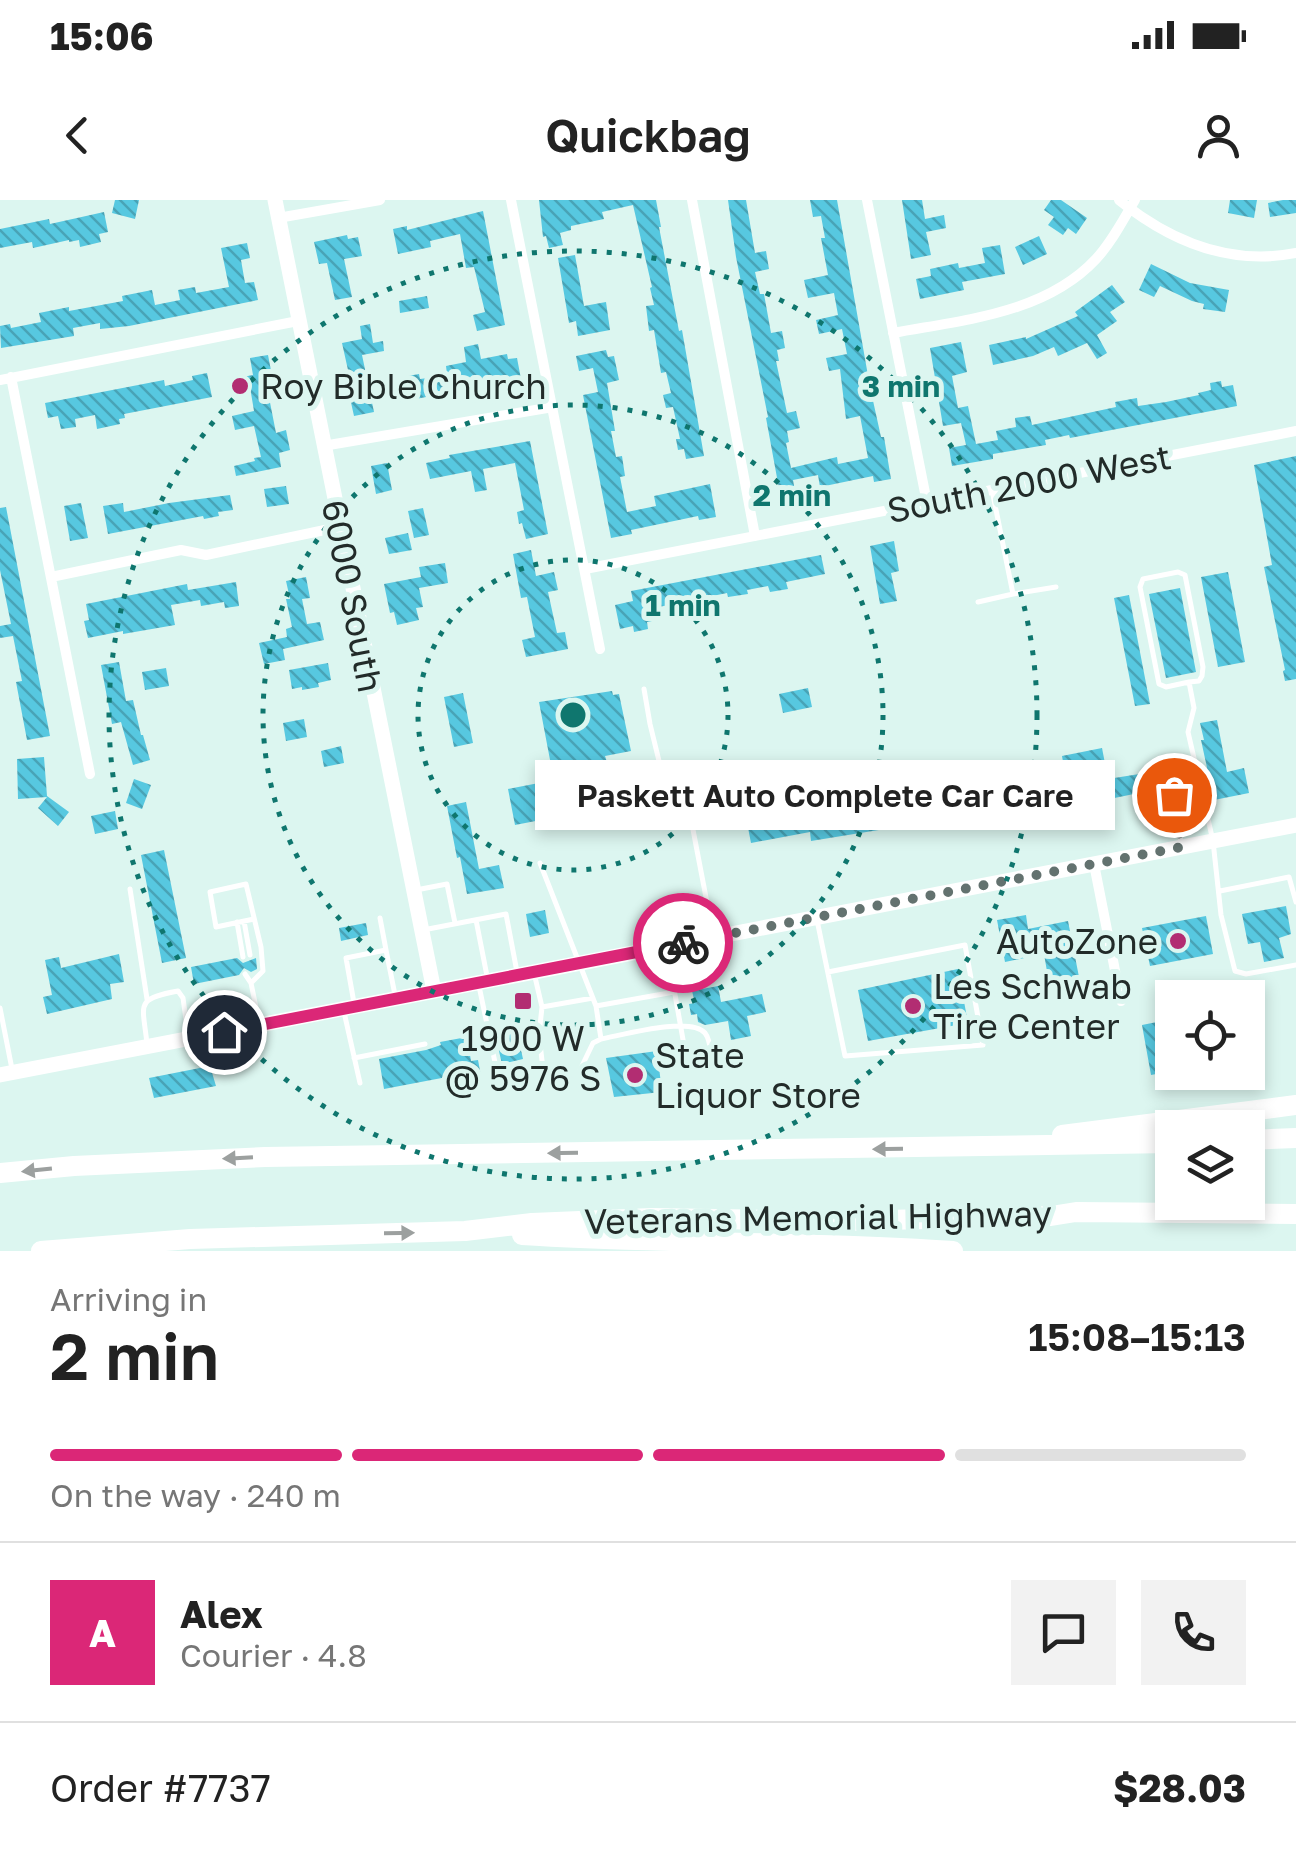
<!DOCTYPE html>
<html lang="en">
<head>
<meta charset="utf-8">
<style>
  body { margin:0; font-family:"Golos Text",sans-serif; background:#f2f2f2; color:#222; height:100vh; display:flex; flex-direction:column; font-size:38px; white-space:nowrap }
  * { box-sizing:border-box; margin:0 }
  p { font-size:32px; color:#767676 }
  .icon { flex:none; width:55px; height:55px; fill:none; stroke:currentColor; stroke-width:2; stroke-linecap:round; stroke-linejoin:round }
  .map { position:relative; height:1051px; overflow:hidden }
  .drawer { display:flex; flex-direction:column; background:#fff; flex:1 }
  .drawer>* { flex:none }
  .fabs { position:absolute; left:1155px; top:780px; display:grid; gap:20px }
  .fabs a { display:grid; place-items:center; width:110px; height:110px; border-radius:0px; background:#fff; box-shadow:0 5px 15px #0003; font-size:50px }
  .pin { position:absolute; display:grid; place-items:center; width:85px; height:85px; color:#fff; margin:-42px; border:5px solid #fff; border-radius:50%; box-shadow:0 2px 10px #0007 }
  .courier { position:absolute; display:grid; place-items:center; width:100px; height:100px; margin:-50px; border:8px solid #db2777; border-radius:50%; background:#fff; color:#222; box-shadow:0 2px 12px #0007 }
  .bubble { position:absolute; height:70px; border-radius:0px; background:#fff; box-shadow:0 5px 15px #0003; font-size:32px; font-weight:600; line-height:70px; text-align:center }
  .head em { font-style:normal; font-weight:600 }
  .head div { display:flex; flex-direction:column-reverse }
  .head { display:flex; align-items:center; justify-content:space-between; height:170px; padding:0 50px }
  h1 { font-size:65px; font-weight:600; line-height:75px }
  .bar { display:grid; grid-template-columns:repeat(4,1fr); gap:15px 10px; align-content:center; height:120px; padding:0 50px }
  .bar i { height:12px; border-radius:8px; background:#e0e0e0 }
  .bar .current { background:#db2777 }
  .bar p { grid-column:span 4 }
  .line { display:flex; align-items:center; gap:25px; padding:0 50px; border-top:2px solid #e0e0e0 }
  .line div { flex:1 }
  .round { display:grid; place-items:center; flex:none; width:105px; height:105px; border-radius:0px; background:#f2f2f2 }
  .status { display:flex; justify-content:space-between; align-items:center; height:70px; padding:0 50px; background:#fff; direction:ltr }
  .status svg { height:28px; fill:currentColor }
  header { display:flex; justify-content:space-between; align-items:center; height:130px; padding:0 50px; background:#fff; font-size:45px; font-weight:600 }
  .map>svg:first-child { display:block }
  .building { fill:url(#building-back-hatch) }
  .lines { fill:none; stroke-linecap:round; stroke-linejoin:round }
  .lane { stroke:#fff; stroke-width:5 }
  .street { stroke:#fff; stroke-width:10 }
  .secondary { stroke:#fff; stroke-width:15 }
  .highway { stroke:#fff; stroke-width:20 }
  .oneway { fill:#9ca09f }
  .done { stroke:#63726f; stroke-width:10; stroke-dasharray:0 18 }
  .route { stroke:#db2777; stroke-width:12 }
  .ring { fill:none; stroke:#0f766e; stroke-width:5; stroke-dasharray:5 10 }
  .poi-dot { fill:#b22d72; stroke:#dcf6f0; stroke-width:4 }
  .labels { text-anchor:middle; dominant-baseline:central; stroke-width:10; stroke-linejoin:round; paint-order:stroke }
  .poi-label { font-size:35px; fill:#222b29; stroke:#dcf6f0; text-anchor:start }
  .street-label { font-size:35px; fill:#222b29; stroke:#dcf6f0 }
  .centre { fill:#0f766e; stroke:#dcf6f0; stroke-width:5 }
  .ring-label { font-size:30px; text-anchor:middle; font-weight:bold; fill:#0f766e; stroke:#dcf6f0; stroke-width:10; stroke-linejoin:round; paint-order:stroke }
</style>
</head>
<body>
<div class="status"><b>15:06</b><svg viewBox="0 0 49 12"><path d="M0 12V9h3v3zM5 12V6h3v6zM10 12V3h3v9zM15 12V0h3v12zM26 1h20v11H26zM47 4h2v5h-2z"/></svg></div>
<header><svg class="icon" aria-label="back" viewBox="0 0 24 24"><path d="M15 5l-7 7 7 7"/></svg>Quickbag<svg class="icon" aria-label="person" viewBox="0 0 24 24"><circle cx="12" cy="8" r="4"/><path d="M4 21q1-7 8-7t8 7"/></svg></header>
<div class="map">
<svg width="1296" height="1051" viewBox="0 0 1296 1051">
  <defs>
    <pattern id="building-back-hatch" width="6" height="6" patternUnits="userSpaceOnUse" patternTransform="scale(2.5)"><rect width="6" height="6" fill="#57c8e0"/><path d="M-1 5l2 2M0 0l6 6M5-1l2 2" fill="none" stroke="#48a3b6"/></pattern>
  </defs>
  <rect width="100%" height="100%" fill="#dcf6f0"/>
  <!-- building -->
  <path class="building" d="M115 0H139L135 19 112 13Z
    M539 0H656L661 27H659L679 131 682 130 704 256 686 259 684 249 678 250 676 239H680L673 207 666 208 663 195 671 193 666 172 661 173 654 130 649 131 646 106 654 105 650 88 652 87 633 5 602 12 604 19 571 26V30L560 33 563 45 549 48 546 36 543 37Z
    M728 0H746L755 53 766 51 769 69 755 72 760 94H764L771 133 782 131 785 148 777 150 779 161H776L787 213 796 211 800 228 787 231 789 242 786 243 791 268 837 257 838 264 868 258 860 216 846 219 840 169 829 171 826 158 847 154 842 129 819 134 816 120 838 115 834 93 808 98 804 80 828 75 821 38H825L821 16 813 17 810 0H837L870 187 881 237H884L891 279 874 282 873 276 820 287 818 275 793 280 795 291 780 294 766 218 768 217 736 57Z
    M902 0H922L925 19 944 15 946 28 926 32 931 55 911 59Z
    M1051 0H1061L1087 18 1076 34 1068 28 1063 35 1048 25 1054 17 1044 10Z
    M1230 0H1257L1254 18 1228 13Z
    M1283 0H1296V13L1270 17 1268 3Z
    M483 11 505 125 477 131 473 115 485 112 474 67 466 68 460 34 430 41 431 47 398 54 393 29 407 26V30Z
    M104 12 108 32 99 34 101 42 80 47 79 40 69 42V40L33 48 32 42 0 48V29L49 19 50 24Z
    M347 35 348 39 358 37 362 56 344 59 352 97 335 100 327 63 319 64 314 42Z
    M1039 36 1047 54 1023 65 1015 47Z
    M247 43 250 58 241 60 245 83 254 82 258 100 129 126 100 129V123L73 128 74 136 1 148 0 126 10 124 11 128 41 122 39 113 69 107V111L123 101 122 96 152 90 155 105 180 100 178 90 195 87 196 93 229 87 221 48Z
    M1000 45 1005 74 962 82 964 90 920 99 916 79 931 76 930 69 958 63 959 68 985 63 982 48Z
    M575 55 584 106 606 102 610 130 578 136 576 121 569 123 558 58Z
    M1151 64 1190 83 1229 90 1225 112 1203 109 1204 104 1192 101 1160 86 1154 97 1139 90Z
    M1112 85 1125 102 1110 112 1117 121 1097 135 1107 153 1097 159 1087 143 1058 156 1054 147 1033 156 993 165 989 145 1026 137V139L1078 116 1075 112Z
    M427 96 429 108 400 113 399 101Z
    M370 124 373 143 383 141 384 151 362 155 374 212 354 216 348 189 352 188 342 143 362 139 360 126Z
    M961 142 967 172 952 176 958 208 968 206 976 244 998 240 996 231 1016 227 1015 218 1030 216 1032 225 1116 207 1115 202 1137 198 1138 206 1166 202 1199 195 1198 193 1211 190 1210 183 1221 181 1222 187 1233 185 1237 206 1070 238 1069 235 1045 240 1046 245 993 254V259L952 266 949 248 966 245 961 223 943 226 930 148Z
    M478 144 481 159 507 154 508 159 517 158 521 179 400 202 397 184 409 182 408 176 419 174 420 179 443 176 447 174 446 166 466 162 464 147Z
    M606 150 608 157 614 156 619 180 607 183 615 231H611L616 257 622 256 625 276 620 277 627 312 656 306 654 296 710 284 716 317 699 320 698 316 631 330 632 334 611 338 583 195 598 192 593 168 579 171 576 156Z
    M268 155 273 181 266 182 276 233 286 230 290 250 279 253 281 267 236 276 234 266 255 261 254 258 261 257 254 226 235 230 232 216 254 211 250 187 234 190 232 179 253 175 250 158Z
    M207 173 212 197 124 214 125 218 119 219 120 224 97 229 95 215 75 219 76 227 61 229 58 216 48 218 45 203 164 180 165 186 193 180 192 176Z
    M530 241 548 334 526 339 522 323 519 324 517 312 524 310 515 263 483 269 487 290 475 292 471 271 430 279 426 263 450 258 449 255Z
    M1296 256V479L1285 481 1283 471 1285 470 1264 367 1272 365 1254 265Z
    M387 263 392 290 376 294 371 266Z
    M286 286 289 304 267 307 264 289Z
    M230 295 233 310 218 312 219 316 204 319 203 316 108 334 103 306 123 303 124 312 169 303Z
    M81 303 88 338 70 341 64 306Z
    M6 307 50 536 27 540 16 482 22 481 13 436 0 438V426L11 424 0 370V308Z
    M423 308 429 335 414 338 408 311Z
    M408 333 412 350 389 354 385 338Z
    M894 341 899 371 891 373 897 401 880 404 870 346Z
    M531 350 536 376 554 372 558 390 548 392 557 433 565 432 568 449 526 457 522 440 535 437 527 397 521 398 513 354Z
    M821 355 825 374 786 382 788 389 770 392 768 386 747 390 748 394 728 397 727 393 654 408 657 420 647 422 648 429 634 432 633 426 620 429 615 405 633 401 631 391Z
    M445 363 448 383 419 388 423 407 416 408 419 420 397 425 394 412 390 413 384 384 421 377 419 367Z
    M1228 372 1245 462 1218 467 1201 377Z
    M306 377 310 398 302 399 307 424 320 422 324 440 283 449 285 460 264 464 259 443 287 437 286 429 292 427 286 399H290L286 381Z
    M236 382 239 406 225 408 224 402 201 406 200 400 171 405 175 425 123 434V431L88 438 84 421 89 420 86 404 187 384 188 390Z
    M1180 388 1196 472 1166 478 1149 394Z
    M1129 395 1150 504 1135 506 1114 398Z
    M119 462 126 501 133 500 141 535H143L150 560 133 565 121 522 112 524 101 465Z
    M328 463 331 480 318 483 319 487 302 490V487L292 489 289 470Z
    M166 468 169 486 145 490 142 472Z
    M808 488 812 507 783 513 779 494Z
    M612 491 613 495 619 494 631 551 605 556 607 562 572 573 570 562 551 565 539 502Z
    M463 493 473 543 454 547 444 497Z
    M304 519 307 537 286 541 283 523Z
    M1217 520 1227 572 1244 568 1249 593 1214 600 1201 540H1204L1200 523Z
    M341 546 344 563 324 567 321 551Z
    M1102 548 1108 579 1152 572 1151 565 1184 559 1187 583 1071 607 1062 556Z
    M44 557 47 596 69 612 58 626 38 608 47 597 18 599 17 559Z
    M854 573 861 578 881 573 891 628 811 641 810 632 751 643 740 587 784 578 785 582 822 575 823 579Z
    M134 579 151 585 142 609 126 603Z
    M544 582 551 618 515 625 508 589Z
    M1041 600 1046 621 1003 630 999 607Z
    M466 602 479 669 499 665 504 688 467 694 460 657 457 658 447 606Z
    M115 611 118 629 95 634 91 616Z
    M164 650 186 758 162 763 141 655Z
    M1286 706 1291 734 1279 738 1284 758 1264 762 1260 742 1248 744 1242 714Z
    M545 710 549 733 530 737 526 714Z
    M1026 715 1028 729 1068 721 1079 777 1049 783 1044 754 1005 762 997 720Z
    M1206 716 1213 754 1150 766 1142 728Z
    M366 723 368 735 341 741 339 728Z
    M119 754 124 782 110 784 112 799 47 814 43 797 52 795 45 760 59 757 61 768Z
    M237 758 243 763 256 758 257 769 251 772 244 768 239 775 194 784 191 767Z
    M958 769 968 823 868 841 858 790Z
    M718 786 721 802 762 794 766 812 747 816 751 836 731 840 728 821 705 825 698 822 697 814 691 815 689 804 695 803 692 791Z
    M1172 819V871L1151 875 1142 825Z
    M517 832 523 859 502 864 498 847 501 846 499 836Z
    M467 837 471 861 478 860 482 881 450 887 447 877 384 889 379 859 426 850 441 845 440 842Z
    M657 851 662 892 614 897 606 858Z
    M210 866 216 886 154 898 149 878Z"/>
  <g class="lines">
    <!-- lane -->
    <path class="lane" d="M1013 394 1056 387
      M978 402 1013 394 992 290
      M1189 482 1166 487 1159 484 1140 387 1143 379 1178 372 1185 375 1203 467 1202 476 1199 481 1189 482 1194 508 1188 532 1213 641 1221 715 1235 771 1246 774 1296 765
      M644 489 650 524 660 565 665 576 681 593 690 614 713 734
      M1181 642 1172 598 1178 592 1200 587
      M540 663 596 806
      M130 689 147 799
      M416 690 447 684 455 723
      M1220 691 1289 677 1296 702
      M380 718 386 750
      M254 719 216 727 210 692 246 684 261 747 263 771 251 783 259 822
      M476 720 487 776
      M817 720 845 856 983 845 965 745 828 772
      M244 721 250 755
      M237 722 243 757
      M423 730 506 714 517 772
      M667 749 688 868
      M245 774 251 783
      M535 777 542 807 593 798
      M479 786 497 872 543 869 539 835 542 807
      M674 792 596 806 601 839C623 835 690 816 705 833 711 840 711 856 713 865
      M354 803 346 758 386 750 395 795
      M0 808 12 869
      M344 812 360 883
      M147 844C143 804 134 799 178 791L183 798 188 834
      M354 858 425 844
      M580 870 593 843 601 839"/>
    <!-- street -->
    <path class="street" d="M511 0 600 449
      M692 0 755 336
      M867 0 927 303
      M1119 0C1170 41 1230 66 1296 53
      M278 18 380 0
      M893 133C962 120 1045 114 1096 59 1112 42 1123 20 1135 0
      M11 177 90 574
      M0 180 298 121
      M323 246 553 207
      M585 369 1296 231
      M51 377 181 350 206 355 339 327
      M1094 664 1121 801"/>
    <!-- secondary -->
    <path class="secondary" d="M275 0 434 791
      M0 875 1296 625"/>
    <!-- highway -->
    <path class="highway" d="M1062 935 1296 905
      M1248 940 1296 938
      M0 973 74 966 265 957 1172 943
      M522 1035C665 1044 809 1041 953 1051
      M41 1051 190 1039 465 1031 532 1023 652 1018 845 1021 1051 1016 1076 1012 1296 1014"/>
  </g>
  <!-- one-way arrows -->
  <defs><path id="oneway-solid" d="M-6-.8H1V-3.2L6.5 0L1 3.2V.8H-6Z" transform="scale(2.5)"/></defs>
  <g class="oneway">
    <use href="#oneway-solid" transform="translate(888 949) rotate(179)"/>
    <use href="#oneway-solid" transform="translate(563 953) rotate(179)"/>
    <use href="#oneway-solid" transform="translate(238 958) rotate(177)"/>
    <use href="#oneway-solid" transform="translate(37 970) rotate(174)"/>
    <use href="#oneway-solid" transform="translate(399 1033) rotate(-1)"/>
  </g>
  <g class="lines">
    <!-- done -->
    <path class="done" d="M683 743 1182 647 1172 601 1174 595"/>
    <!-- route -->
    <path class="route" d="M224 832 683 743"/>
  </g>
  <!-- distance rings -->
  <g class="ring">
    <circle cx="573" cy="515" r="155"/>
    <circle cx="573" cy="515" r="310"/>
    <circle cx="573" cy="515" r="464"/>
  </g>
  <!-- markers -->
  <g class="poi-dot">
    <circle cx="240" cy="186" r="10"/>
    <circle cx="1178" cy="741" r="10"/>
    <rect x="513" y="791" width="20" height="20" rx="5"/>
    <circle cx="913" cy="806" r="10"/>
    <circle cx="635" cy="875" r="10"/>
  </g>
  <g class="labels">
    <!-- poi labels -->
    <g class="poi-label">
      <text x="260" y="186">Roy Bible Church</text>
      <text x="1158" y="741" text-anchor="end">AutoZone</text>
      <text x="933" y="786">Les Schwab<tspan x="933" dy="40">Tire Center</tspan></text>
      <text x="523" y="838" text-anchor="middle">1900 W<tspan x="523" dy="40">@ 5976 S</tspan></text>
      <text x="655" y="855">State<tspan x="655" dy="40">Liquor Store</tspan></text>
    </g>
    <!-- street labels -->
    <g class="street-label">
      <text transform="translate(1029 283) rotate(-11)">South 2000 West</text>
      <text transform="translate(353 396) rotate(79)">6000 South</text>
      <text transform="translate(818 1017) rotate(-1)">Veterans Memorial Highway</text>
    </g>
  </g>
  <circle cx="573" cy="515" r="15" class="centre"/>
  <g class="ring-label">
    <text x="901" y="197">3 min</text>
    <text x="792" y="306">2 min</text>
    <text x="683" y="416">1 min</text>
  </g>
</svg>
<div class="fabs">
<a><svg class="icon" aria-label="locate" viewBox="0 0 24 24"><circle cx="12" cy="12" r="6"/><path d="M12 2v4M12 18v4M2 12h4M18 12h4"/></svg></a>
<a><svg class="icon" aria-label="layers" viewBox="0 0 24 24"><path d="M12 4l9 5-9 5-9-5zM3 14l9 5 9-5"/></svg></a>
</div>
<div class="pin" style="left:1174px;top:595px;background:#ea580c"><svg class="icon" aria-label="bag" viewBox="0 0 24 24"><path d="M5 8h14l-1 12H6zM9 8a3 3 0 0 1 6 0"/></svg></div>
<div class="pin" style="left:224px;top:832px;background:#1f2937"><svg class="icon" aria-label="home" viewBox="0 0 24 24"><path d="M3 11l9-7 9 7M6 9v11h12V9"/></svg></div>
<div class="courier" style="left:683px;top:743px"><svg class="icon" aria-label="bike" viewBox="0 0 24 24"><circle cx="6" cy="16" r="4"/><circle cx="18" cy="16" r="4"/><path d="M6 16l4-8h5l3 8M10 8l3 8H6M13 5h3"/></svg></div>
<div class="bubble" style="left:535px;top:560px;width:580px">Paskett Auto Complete Car Care</div>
</div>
<section class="drawer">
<div class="head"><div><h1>2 min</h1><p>Arriving in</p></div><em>15:08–15:13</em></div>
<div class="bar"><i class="current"></i><i class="current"></i><i class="current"></i><i></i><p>On the way · 240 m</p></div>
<div class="line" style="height:180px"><b class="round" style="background:#db2777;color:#fff">A</b><div><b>Alex</b><p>Courier · 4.8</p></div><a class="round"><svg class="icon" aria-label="chat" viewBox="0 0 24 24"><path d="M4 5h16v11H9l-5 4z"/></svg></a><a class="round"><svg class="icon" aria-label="phone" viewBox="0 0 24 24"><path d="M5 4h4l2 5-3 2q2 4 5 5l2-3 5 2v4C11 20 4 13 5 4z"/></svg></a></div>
<div class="line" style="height:130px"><div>Order #7737</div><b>$28.03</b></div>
</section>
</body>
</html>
